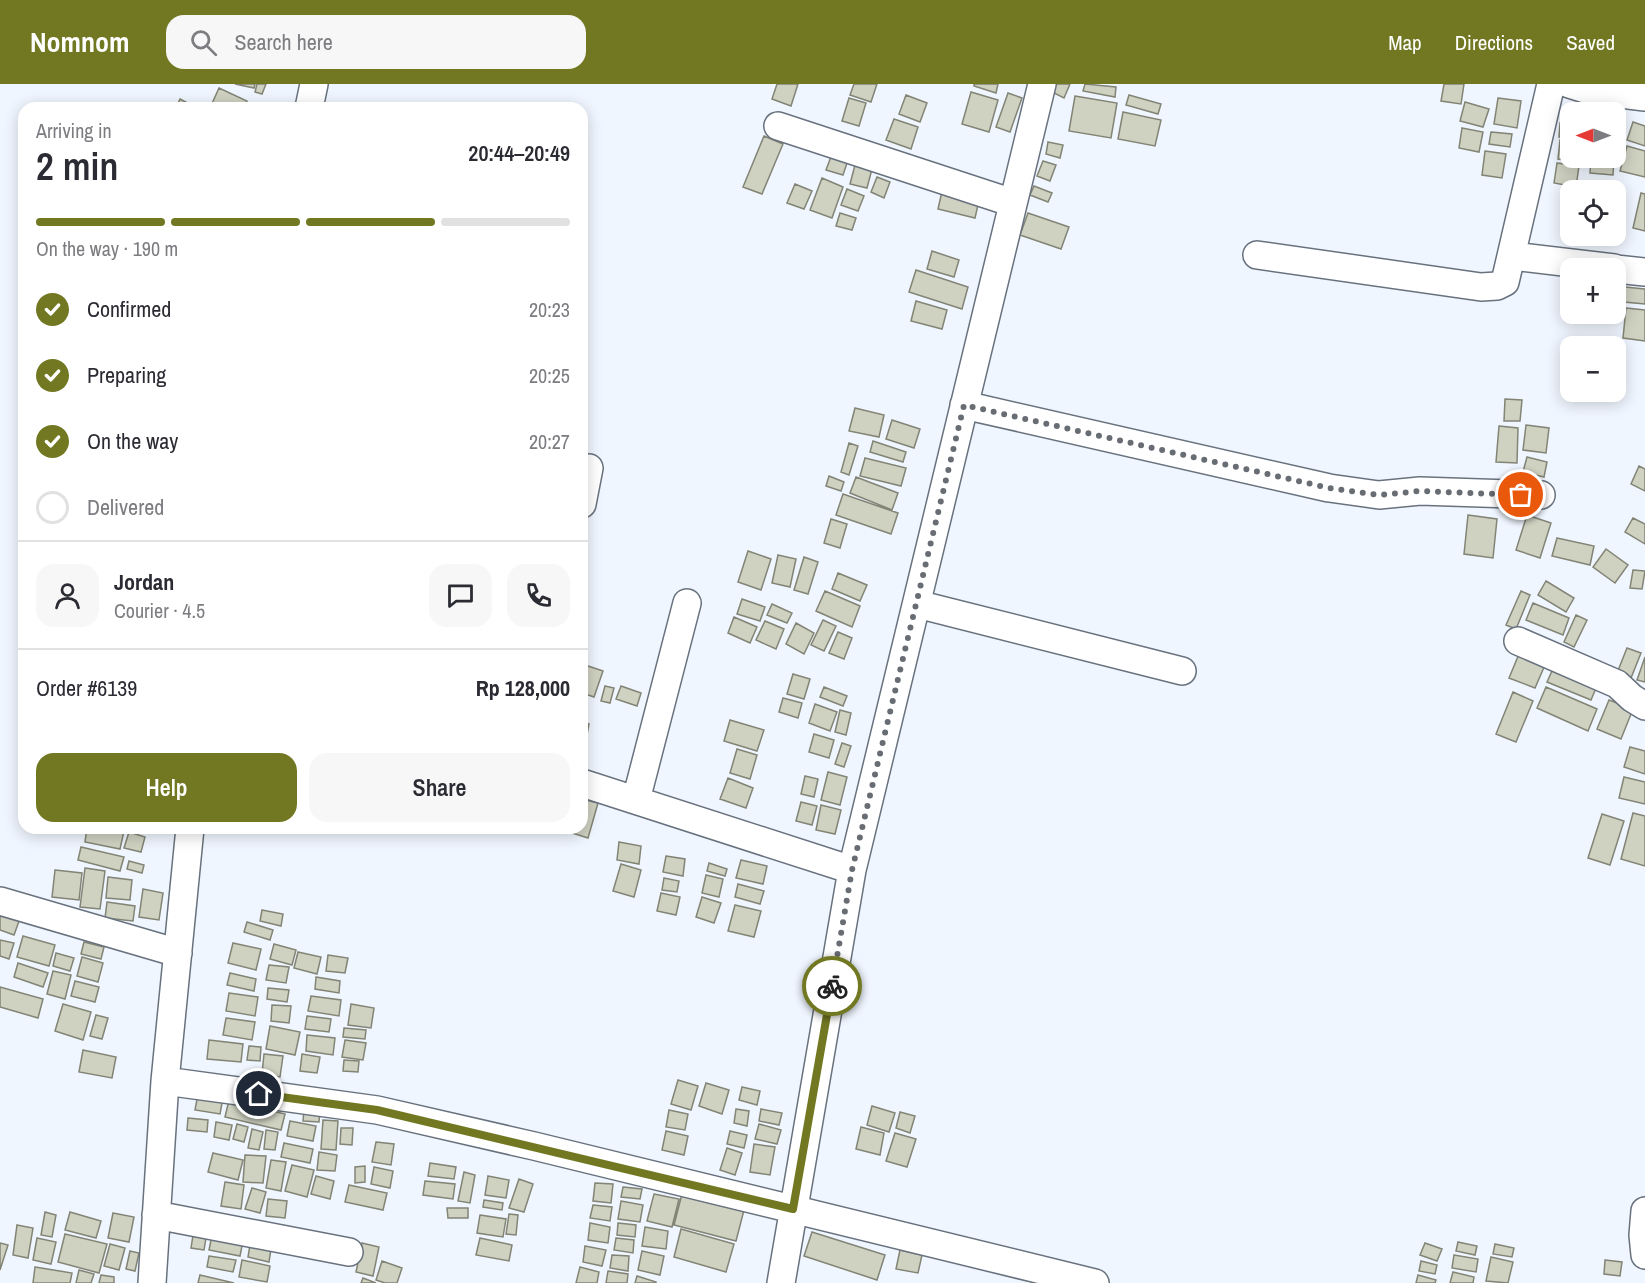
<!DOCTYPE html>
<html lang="en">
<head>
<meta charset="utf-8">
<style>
  body { margin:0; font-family:"Archivo Narrow",sans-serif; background:#f7f7f7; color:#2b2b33; height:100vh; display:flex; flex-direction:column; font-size:22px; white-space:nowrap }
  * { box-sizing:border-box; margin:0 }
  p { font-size:20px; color:#7c7c81 }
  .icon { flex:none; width:33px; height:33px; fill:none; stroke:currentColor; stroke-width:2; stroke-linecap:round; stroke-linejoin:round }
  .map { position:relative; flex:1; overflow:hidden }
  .drawer { position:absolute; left:18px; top:18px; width:570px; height:732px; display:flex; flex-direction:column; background:#fff; border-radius:18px; box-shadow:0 3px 15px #0003 }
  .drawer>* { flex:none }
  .needle { width:39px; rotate:270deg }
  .buttons { position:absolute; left:1560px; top:18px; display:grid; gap:12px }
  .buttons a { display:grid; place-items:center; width:66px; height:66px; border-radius:12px; background:#fff; box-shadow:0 3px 15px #0003; font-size:30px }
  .pin { position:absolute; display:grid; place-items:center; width:51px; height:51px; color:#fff; margin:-26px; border:3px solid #fff; border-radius:50%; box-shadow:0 2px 6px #0007 }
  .courier { position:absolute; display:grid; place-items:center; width:60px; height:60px; margin:-30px; border:4px solid #717821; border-radius:50%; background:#fff; color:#222; box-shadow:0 2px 8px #0007 }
  .head em { font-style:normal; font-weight:600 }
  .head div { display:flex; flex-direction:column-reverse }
  .head { display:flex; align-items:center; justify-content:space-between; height:102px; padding:0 18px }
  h1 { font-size:39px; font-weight:600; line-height:45px }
  .bar { display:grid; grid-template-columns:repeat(4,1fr); gap:9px 6px; align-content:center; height:72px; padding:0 18px }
  .bar i { height:8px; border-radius:4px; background:#e1e1e2 }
  .bar .current { background:#717821 }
  .bar p { grid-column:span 4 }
  .line { display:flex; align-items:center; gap:15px; padding:0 18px; border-top:2px solid #e1e1e2 }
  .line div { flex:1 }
  .round { display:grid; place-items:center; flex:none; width:63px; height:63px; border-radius:18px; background:#f7f7f7 }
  ol { padding:0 18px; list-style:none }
  li { display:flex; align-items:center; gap:18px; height:66px }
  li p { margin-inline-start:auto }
  li .icon { padding:6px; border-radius:50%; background:#717821; color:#fff; stroke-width:4 }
  li:last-child { color:#7c7c81 }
  li i { width:33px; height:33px; border:3px solid #e1e1e2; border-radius:50% }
  .primary-button { display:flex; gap:12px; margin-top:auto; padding:12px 18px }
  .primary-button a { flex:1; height:69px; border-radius:18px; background:#717821; color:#fff; font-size:24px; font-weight:600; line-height:69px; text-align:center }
  .primary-button a+a { background:#f7f7f7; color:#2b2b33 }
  header { display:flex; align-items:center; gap:36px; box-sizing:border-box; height:84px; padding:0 30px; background:#717821; color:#fff }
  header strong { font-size:28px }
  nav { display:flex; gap:33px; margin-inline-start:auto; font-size:21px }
  .search { width:420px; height:54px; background:#f7f7f7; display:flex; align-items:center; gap:15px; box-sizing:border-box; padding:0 21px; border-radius:18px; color:#7c7c81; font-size:22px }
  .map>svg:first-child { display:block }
  .building { fill:#cfd1c1; stroke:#828475; stroke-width:1.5 }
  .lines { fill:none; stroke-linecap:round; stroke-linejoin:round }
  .minor-casing { stroke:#68727e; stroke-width:30 }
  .minor { stroke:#fff; stroke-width:27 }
  .done { stroke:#686c73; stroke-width:6; stroke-dasharray:0 10.8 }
  .route { stroke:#717821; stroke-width:8 }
</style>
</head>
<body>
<header>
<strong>Nomnom</strong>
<div class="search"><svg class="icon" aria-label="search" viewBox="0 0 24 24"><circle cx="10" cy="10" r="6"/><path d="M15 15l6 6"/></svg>Search here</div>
<nav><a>Map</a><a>Directions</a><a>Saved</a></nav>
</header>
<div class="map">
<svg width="1645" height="1199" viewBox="0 0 1645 1199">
  <rect width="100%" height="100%" fill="#f0f6ff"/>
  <!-- building -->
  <path class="building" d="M235 0H255L254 4Z
    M257 0H266L262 10 255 8Z
    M777 0H798L791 22 772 15Z
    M854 0H877L871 18 850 11Z
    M974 0H998L996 9 974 2Z
    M1053 0H1070L1064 14 1050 7Z
    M1085 0 1116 3 1115 13 1083 7Z
    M1444 0H1464L1461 20 1441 17Z
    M219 4 247 17 244 24H210Z
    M971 8 998 16 989 48 962 40Z
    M1008 9 1022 14 1010 48 996 43Z
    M906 11 927 19 920 38 899 30Z
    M1129 11 1161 20 1158 30 1126 21Z
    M1075 12 1117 19 1111 54 1069 47Z
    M849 14 866 19 859 42 842 37Z
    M1498 14 1521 17 1517 44 1494 40Z
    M180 15 195 23V24H176Z
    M1465 18 1489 25 1483 43 1460 37Z
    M1123 28 1161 36 1155 62 1118 55Z
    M894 35 918 43 911 65 886 56Z
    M1633 38 1645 42V62L1627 56Z
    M1560 39 1570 40V54L1559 53Z
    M1462 44 1483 48 1479 68 1459 64Z
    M1491 48 1512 50 1510 63 1489 60Z
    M764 52 783 60 762 110 743 103Z
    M1560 56 1570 57V74H1581L1580 78 1558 75Z
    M1048 58 1063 61 1060 74 1046 70Z
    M1627 62 1645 67V93L1620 87Z
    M1485 67 1506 70 1502 94 1482 91Z
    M832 70 848 76 843 91 826 86Z
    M1591 74H1614L1613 91 1590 89Z
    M1043 77 1056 81 1050 97 1037 92Z
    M1557 79 1579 82 1576 103 1554 99Z
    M855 81 872 85 867 104 850 100Z
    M877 93 890 98 884 114 871 108Z
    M822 94 843 103 832 134 810 126Z
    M1592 97 1616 101 1615 106H1590Z
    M795 100 812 107 804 125 787 119Z
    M1034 102 1052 109 1048 118 1030 111Z
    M943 103 980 112 975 134 938 125Z
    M847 105 864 112 858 127 841 121Z
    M1641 109 1645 110V147L1633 144Z
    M840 129 856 134 852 146 836 142Z
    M1028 129 1069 143 1061 165 1020 151Z
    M932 167 959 176 954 193 927 185Z
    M916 186 968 203 962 225 909 208Z
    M1625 203 1645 205V220L1624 218Z
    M916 217 947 226 942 245 911 237Z
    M1626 224 1645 226V257L1623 254Z
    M1505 315 1522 316 1520 337H1504Z
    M855 324 884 331 879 353 849 347Z
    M892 336 920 345 914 364 886 355Z
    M1526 341 1549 344 1546 369 1523 366Z
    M1499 342 1518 344 1517 379 1496 378Z
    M873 357 906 368 903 378 870 368Z
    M849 359 858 362 849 391 841 388Z
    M1527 373 1547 378 1544 393 1523 388Z
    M865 374 906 384 901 402 860 392Z
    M1639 382 1645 385V407L1631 400Z
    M829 392 844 398 841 407 826 402Z
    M856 393 898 409 892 426 850 409Z
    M843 410 898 429 891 450 836 431Z
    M1468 431 1497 435 1493 474 1464 470Z
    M1527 431 1551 439 1540 474 1516 466Z
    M1633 434 1645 440V460L1625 448Z
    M831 435 847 440 840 464 824 459Z
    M1557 454 1594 462 1590 481 1552 472Z
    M1606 465 1628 481 1615 499 1593 483Z
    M748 467 771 475 761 506 738 498Z
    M778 471 796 475 790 503 772 499Z
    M804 473 818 478 808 510 794 506Z
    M1633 486 1645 487 1642 505 1630 504Z
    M838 489 867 501 860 517 832 505Z
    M1546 497 1574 514 1566 528 1538 511Z
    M825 507 860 522 852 543 816 527Z
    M1521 507 1530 511 1516 545 1506 541Z
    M742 515 765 523 760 537 737 530Z
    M1533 519 1569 534 1563 551 1526 536Z
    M772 520 792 529 787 539 767 531Z
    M1576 531 1587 536 1574 563 1564 558Z
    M734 533 757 543 750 559 728 549Z
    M823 536 836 542 824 567 811 561Z
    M765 537 784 545 776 565 756 556Z
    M796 539 814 549 804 570 786 560Z
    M838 548 852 554 844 575 829 569Z
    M1627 564 1641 569 1631 594 1617 589Z
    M1519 570 1545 581 1535 604 1509 594Z
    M1645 573V598L1637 596Z
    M1556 578 1599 597 1591 616 1547 598Z
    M582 580 603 587 594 613 582 609Z
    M793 590 810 595 804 615 787 610Z
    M605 602 614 604 610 619 601 617Z
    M621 602 641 609 637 622 616 615Z
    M824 603 847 612 843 622 820 613Z
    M1546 603 1597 625 1588 647 1537 624Z
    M1513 608 1533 617 1516 658 1496 650Z
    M783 614 802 619 798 634 779 628Z
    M1609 616 1633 625 1621 655 1597 645Z
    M815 620 837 628 830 647 809 639Z
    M840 626 851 629 846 651 835 648Z
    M730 636 764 646 757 667 724 657Z
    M582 639 589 640 586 656 582 655Z
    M814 650 834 656 829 674 809 668Z
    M842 659 851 662 844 683 835 680Z
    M1630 663 1645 667V690L1624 683Z
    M737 665 757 671 750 695 730 689Z
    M828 688 847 693 840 721 821 716Z
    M805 692 818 695 814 713 801 710Z
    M1624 693 1645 698V720L1619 714Z
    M728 694 753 704 746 724 720 715Z
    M582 715 598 719 588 754 572 749 573 744H582Z
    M801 718 817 722 812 741 796 737Z
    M821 721 841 726 835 750 816 746Z
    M1633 729 1645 732V782L1621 775Z
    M1602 730 1624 737 1610 781 1588 774Z
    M87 744H110L124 747 120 765 85 758Z
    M150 744H165L164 749 149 748Z
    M129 748 145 753 141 768 124 764Z
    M619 758 641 762 639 780 617 776Z
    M81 763 124 773 120 787 78 776Z
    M666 772 685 775 683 792 663 788Z
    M741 776 767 782 763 800 736 794Z
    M129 777 144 781 142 789 127 785Z
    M709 779 727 785 725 792 707 787Z
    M621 780 641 786 634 813 613 807Z
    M85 784 105 787 100 825 80 823Z
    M55 786 82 789 79 816 52 813Z
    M706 791 723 795 719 813 702 809Z
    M108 793 132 796 130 816 106 814Z
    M664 794 679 797 677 808 662 806Z
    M738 800 764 807 760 820 735 813Z
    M143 805 163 809 159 836 139 833Z
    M661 809 680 813 676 831 657 827Z
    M702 813 721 819 714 839 696 833Z
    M107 818 135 822 133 837 105 834Z
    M735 821 761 827 754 853 728 847Z
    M262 826 283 830 281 842 260 837Z
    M0 828 22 829 14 851 0 846Z
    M247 838 273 846 270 856 244 848Z
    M23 852 55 861 49 882 17 873Z
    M0 856 14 859 9 875 0 872Z
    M84 858 104 863 101 875 81 870Z
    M233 859 261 865 256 886 228 879Z
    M274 860 296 866 292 881 270 875Z
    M298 868 321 873 317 890 294 884Z
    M56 869 74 874 70 887 53 882Z
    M328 871 348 874 345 889 326 887Z
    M82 873 103 879 98 898 77 892Z
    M18 879 48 889 43 903 14 893Z
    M269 881 289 883 286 899 266 896Z
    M53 887 71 891 65 915 47 910Z
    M230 889 256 895 254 907 227 901Z
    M316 893 340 897 339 909 315 905Z
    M75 897 99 903 95 918 71 912Z
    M0 903 43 915 38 934 0 923Z
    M268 904 289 906 287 918 267 915Z
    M229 909 258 913 255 932 226 927Z
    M311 912 341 916 339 932 308 927Z
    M63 920 91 928 83 956 55 947Z
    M351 920 374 924 371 944 348 941Z
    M272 921 291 922 289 939 271 937Z
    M96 931 108 934 102 955 90 952Z
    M307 932 331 935 329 948 305 945Z
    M226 934 255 938 252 956 223 951Z
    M270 942 300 948 295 971 266 965Z
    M344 944 366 946 365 955 343 953Z
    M307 951 335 954 333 971 306 967Z
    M209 956 243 960 241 978 207 975Z
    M345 956 366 959 363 976 342 973Z
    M249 962 261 963 260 977 247 976Z
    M83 966 116 973 112 994 79 988Z
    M264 970 283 972 280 993 262 990Z
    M302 970 320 973 317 989 300 987Z
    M344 976 359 977 358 988 343 987Z
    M678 996 698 1002 691 1026 671 1020Z
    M706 999 729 1006 722 1030 699 1022Z
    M742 1003 760 1007 757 1021 739 1016Z
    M198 1010 223 1014 220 1030 195 1026Z
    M229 1016 285 1030 281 1046 225 1033Z
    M872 1022 895 1029 889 1048 867 1041Z
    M304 1025 320 1026 319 1038 303 1037Z
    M736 1025 749 1027 747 1042 734 1039Z
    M761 1025 782 1029 779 1041 759 1037Z
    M669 1026 688 1030 685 1046 666 1043Z
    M900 1028 915 1032 910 1049 896 1044Z
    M188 1034 208 1036 207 1048 187 1046Z
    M323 1036 338 1037 336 1066 321 1065Z
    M290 1037 316 1042 313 1057 287 1052Z
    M216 1038 232 1041 229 1056 214 1053Z
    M237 1040 248 1043 244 1058 233 1055Z
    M759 1040 781 1046 777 1060 755 1055Z
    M861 1043 884 1049 880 1071 856 1065Z
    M341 1044H353L352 1061 340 1060Z
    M252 1045 263 1048 259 1066 248 1064Z
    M266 1046 278 1048 275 1066 264 1065Z
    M666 1047 688 1052 684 1071 662 1066Z
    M730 1047 747 1051 744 1064 727 1060Z
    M895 1049 916 1055 907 1083 886 1077Z
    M376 1058 394 1060 391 1081 372 1078Z
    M284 1059 313 1065 310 1079 281 1073Z
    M754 1060 775 1063 770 1091 750 1088Z
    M727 1064 742 1069 735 1091 720 1086Z
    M319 1068 337 1071 335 1087 317 1086Z
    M213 1069 243 1076 238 1096 208 1088Z
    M245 1071 266 1072 263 1099 243 1098Z
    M271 1076 286 1078 281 1107 266 1104Z
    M430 1079 456 1083 454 1095 428 1092Z
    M292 1081 314 1086 307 1113 285 1107Z
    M365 1082V1098L355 1099V1083Z
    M374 1083 393 1087 390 1104 371 1100Z
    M464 1088 475 1091 470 1119 458 1117Z
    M316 1092 334 1097 330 1115 311 1110Z
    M488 1092 509 1096 506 1114 485 1111Z
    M519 1095 533 1100 524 1128 509 1124Z
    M425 1097 455 1100 453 1115 423 1111Z
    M225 1098 244 1101 241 1125 221 1122Z
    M595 1099 613 1100 611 1119 593 1117Z
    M349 1101 387 1109 383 1126 345 1118Z
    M623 1103 642 1105 640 1115 621 1113Z
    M252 1104 266 1108 260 1129 245 1125Z
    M654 1110 679 1115 672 1143 647 1137Z
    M682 1110 744 1126 736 1157 674 1141Z
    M268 1115 287 1117 285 1134 266 1132Z
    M484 1116 503 1119 502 1126 483 1123Z
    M621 1117 643 1121 640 1138 618 1135Z
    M593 1121 612 1123 610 1137 590 1134Z
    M447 1124H468V1134H448Z
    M45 1128 56 1131 52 1153 41 1151Z
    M70 1128 101 1137 96 1154 65 1146Z
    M113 1129 134 1133 129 1158 108 1154Z
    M509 1130 518 1131 516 1151 506 1150Z
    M480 1131 506 1135 503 1153 477 1149Z
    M590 1139 610 1143 608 1159 588 1156Z
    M618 1139 636 1141 635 1153 617 1151Z
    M17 1141 33 1144 28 1174 13 1171Z
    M645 1143 668 1147 666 1165 642 1162Z
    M194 1145 207 1148 204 1166 191 1164Z
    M681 1145 734 1160 726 1188 674 1173Z
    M812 1148 885 1171 877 1196 804 1172Z
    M65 1150 107 1160 99 1189 58 1178Z
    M212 1151 243 1157 240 1172 209 1166Z
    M37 1154 56 1158 51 1180 33 1176Z
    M480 1154 512 1161 509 1177 476 1171Z
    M616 1154 634 1156 633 1169 614 1166Z
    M1458 1158 1477 1162 1475 1171 1456 1167Z
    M0 1159 8 1161 0 1186Z
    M362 1159 379 1163 373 1192 356 1188Z
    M1425 1159 1442 1165 1437 1177 1420 1171Z
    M110 1160 125 1164 119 1186 104 1182Z
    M1495 1160 1514 1164 1512 1173 1493 1170Z
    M250 1161 271 1165 269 1178 248 1173Z
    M585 1162 606 1166 602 1182 583 1178Z
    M900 1166 922 1171 918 1189 896 1185Z
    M130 1167 139 1169 135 1187 126 1185Z
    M642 1167 664 1172 660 1191 638 1186Z
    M612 1171 629 1172 628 1187 610 1184Z
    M1454 1171 1478 1175 1476 1188 1452 1184Z
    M209 1172 236 1176 233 1188 207 1183Z
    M1491 1173 1513 1178 1508 1199 1486 1197Z
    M242 1176 270 1182 267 1198 239 1193Z
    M1605 1176 1622 1178 1620 1192 1604 1190Z
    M382 1177 402 1184 397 1199H385L376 1196Z
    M1421 1177 1437 1181 1435 1190 1419 1187Z
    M35 1183 72 1189 70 1199H33Z
    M580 1183 599 1188 597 1199H576Z
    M79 1186 94 1190 91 1199H76Z
    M608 1187 628 1190 627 1199H606Z
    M1453 1188 1474 1193 1473 1199H1450Z
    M101 1191 114 1193V1199H99Z
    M200 1191 234 1199H198Z
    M1418 1191 1436 1196 1435 1199H1416Z
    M637 1192 656 1198V1199H635Z
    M363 1194 376 1199H361Z"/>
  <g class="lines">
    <!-- minor casing -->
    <g class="minor-casing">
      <path id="minor" d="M1569 0 1588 6 1645 13
        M309 24 314 0
        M778 42 1013 119
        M1257 171 1481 203 1497 202 1505 198 1551 0
        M1512 172 1614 184
        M1616 185 1645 188
        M964 321 1329 404 1379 411 1420 407 1541 411
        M582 420 589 384
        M917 520 1182 587
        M1518 557 1617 600 1632 614 1645 622
        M582 699 852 786
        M636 716 687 519
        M0 817 178 869
        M165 997 377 1026 534 1062 1095 1199
        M1645 1127 1643 1151 1645 1171
        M156 1131 349 1168
        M152 1199 165 997 190 744
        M781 1199 852 786 1042 0"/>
    </g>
    <!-- minor -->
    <use href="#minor" class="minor"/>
  </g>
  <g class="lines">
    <!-- done -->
    <path class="done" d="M832 902 852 786 964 321 1329 404 1379 411 1420 407 1521 411"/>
    <!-- route -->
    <path class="route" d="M259 1010 377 1026 793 1125 832 902"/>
  </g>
</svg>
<div class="buttons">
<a><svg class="needle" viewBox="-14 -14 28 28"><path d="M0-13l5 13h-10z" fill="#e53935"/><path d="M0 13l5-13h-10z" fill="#7c7c81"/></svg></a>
<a><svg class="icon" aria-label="locate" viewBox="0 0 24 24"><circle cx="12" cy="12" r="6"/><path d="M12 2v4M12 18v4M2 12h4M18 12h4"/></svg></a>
<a>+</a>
<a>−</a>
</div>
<div class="pin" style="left:1521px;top:411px;background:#ea580c"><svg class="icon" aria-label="bag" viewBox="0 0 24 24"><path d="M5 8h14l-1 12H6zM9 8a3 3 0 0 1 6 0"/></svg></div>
<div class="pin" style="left:259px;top:1010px;background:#1f2937"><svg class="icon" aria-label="home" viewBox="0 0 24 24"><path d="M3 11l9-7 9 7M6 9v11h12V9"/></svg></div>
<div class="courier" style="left:832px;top:902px"><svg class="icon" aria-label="bike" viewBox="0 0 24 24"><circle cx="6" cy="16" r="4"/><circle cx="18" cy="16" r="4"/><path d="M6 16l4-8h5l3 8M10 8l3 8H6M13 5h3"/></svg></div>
<section class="drawer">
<div class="head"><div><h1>2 min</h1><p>Arriving in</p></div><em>20:44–20:49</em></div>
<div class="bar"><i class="current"></i><i class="current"></i><i class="current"></i><i></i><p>On the way · 190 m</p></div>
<ol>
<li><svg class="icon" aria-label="check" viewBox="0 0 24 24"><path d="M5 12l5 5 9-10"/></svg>Confirmed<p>20:23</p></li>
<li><svg class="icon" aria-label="check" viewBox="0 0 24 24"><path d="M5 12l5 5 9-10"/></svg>Preparing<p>20:25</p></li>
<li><svg class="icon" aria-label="check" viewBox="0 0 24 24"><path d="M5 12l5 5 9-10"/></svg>On the way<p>20:27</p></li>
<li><i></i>Delivered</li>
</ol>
<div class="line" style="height:108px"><a class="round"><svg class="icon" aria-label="person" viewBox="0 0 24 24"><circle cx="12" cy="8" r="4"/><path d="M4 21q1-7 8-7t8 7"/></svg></a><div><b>Jordan</b><p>Courier · 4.5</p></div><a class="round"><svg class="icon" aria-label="chat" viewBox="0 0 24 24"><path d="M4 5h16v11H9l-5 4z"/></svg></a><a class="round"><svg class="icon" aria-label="phone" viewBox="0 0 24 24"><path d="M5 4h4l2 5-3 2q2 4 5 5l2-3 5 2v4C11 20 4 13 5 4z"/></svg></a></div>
<div class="line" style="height:78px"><div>Order #6139</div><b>Rp 128,000</b></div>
<div class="primary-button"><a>Help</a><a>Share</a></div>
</section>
</div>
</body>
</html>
